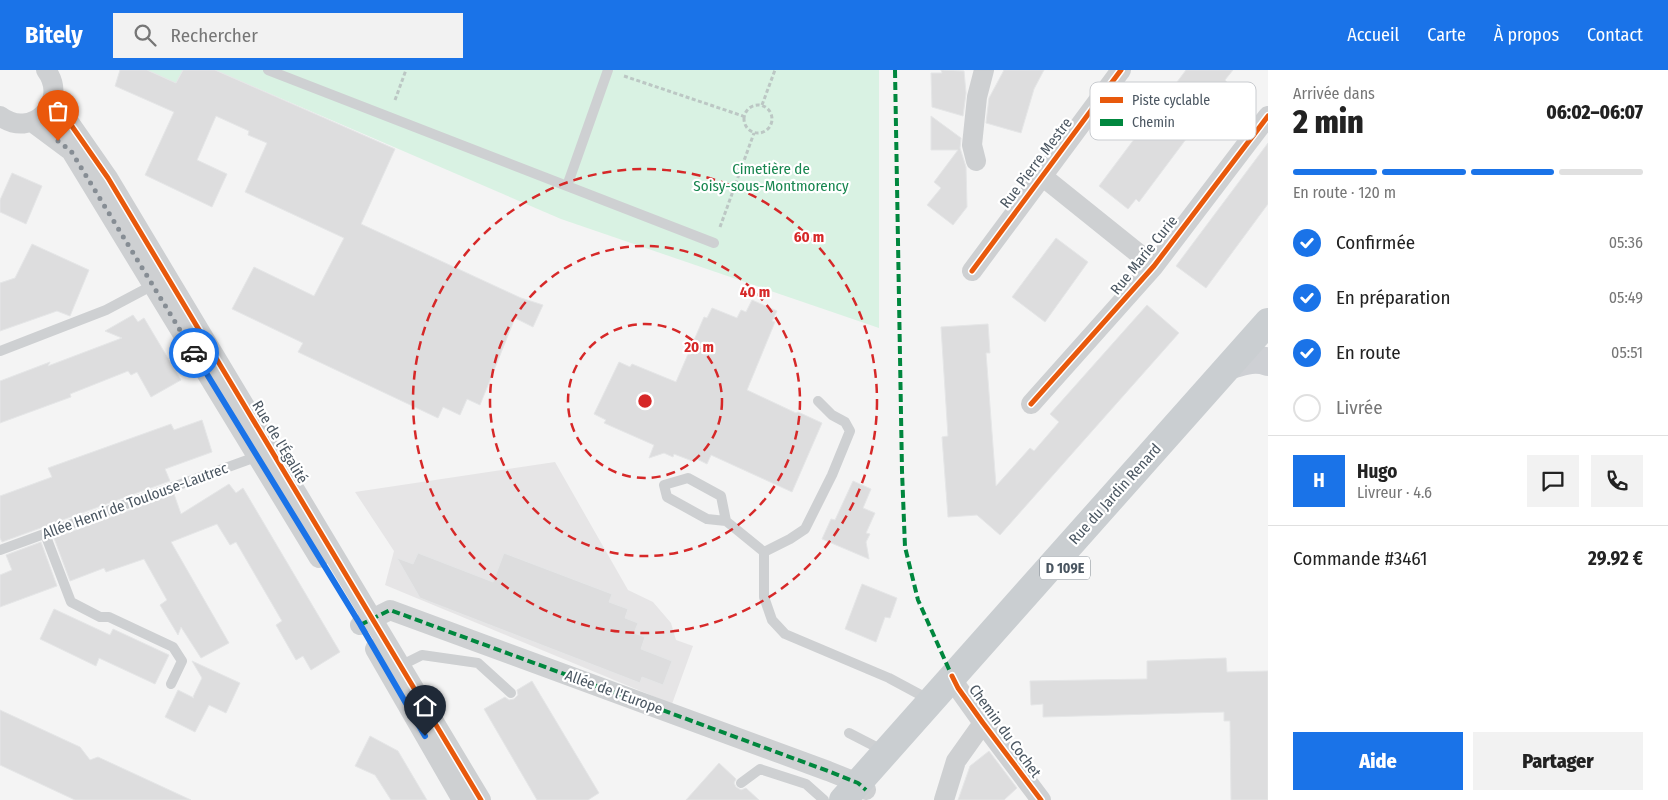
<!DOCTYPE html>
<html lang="fr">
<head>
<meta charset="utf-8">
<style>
  body { margin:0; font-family:"Fira Sans Condensed",sans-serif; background:#f2f2f2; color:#222; height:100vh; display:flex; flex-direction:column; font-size:19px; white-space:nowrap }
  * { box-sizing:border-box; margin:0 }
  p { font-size:16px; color:#767676 }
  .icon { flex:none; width:28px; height:28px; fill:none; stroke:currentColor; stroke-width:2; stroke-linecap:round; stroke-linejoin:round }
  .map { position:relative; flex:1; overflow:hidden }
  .side { display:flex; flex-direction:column; background:#fff; width:400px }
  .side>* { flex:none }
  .pin { position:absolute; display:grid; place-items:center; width:42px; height:42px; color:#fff; margin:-51px -21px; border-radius:50% 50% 50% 0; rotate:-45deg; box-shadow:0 0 5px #0007 }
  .pin .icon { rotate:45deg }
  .courier { position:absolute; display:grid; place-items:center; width:50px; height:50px; margin:-25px; border:4px solid #1a73e8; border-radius:50%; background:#fff; color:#222; box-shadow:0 1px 6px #0007 }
  .summary em { font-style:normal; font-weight:800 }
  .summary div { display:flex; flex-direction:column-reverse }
  .summary { display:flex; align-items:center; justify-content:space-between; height:85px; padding:0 25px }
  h1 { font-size:32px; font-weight:800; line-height:38px }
  .bar { display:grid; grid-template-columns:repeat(4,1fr); gap:8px 5px; align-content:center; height:60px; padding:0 25px }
  .bar i { height:6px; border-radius:4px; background:#e0e0e0 }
  .bar .current { background:#1a73e8 }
  .bar p { grid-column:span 4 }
  .line { display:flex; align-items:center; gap:12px; padding:0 25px; border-top:1px solid #e0e0e0 }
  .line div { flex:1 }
  .round { display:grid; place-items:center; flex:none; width:52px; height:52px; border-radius:0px; background:#f2f2f2 }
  ol { padding:0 25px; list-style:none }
  li { display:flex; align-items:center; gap:15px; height:55px }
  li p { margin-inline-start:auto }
  li .icon { padding:5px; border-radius:50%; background:#1a73e8; color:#fff; stroke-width:4 }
  li:last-child { color:#767676 }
  li i { width:28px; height:28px; border:2px solid #e0e0e0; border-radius:50% }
  .cta { display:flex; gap:10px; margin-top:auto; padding:10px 25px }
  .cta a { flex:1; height:58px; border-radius:0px; background:#1a73e8; color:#fff; font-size:20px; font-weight:800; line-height:58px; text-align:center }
  .cta a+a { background:#f2f2f2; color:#222 }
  header { display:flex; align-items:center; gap:30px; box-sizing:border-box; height:70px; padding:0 25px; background:#1a73e8; color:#fff }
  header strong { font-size:24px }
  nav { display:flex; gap:28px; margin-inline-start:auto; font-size:18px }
  .search { width:350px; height:45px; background:#f2f2f2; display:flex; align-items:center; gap:12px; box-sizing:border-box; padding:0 18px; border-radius:0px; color:#767676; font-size:19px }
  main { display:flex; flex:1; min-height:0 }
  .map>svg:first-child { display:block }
  .education { fill:#e6e5e6 }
  .green { fill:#d9f2e3 }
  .building { fill:#ddddde; stroke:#e5e6e7 }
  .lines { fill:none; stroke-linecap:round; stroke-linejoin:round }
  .path { stroke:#bcc7c4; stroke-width:3; stroke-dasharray:4 2.5; stroke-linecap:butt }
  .lane { stroke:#ced0d2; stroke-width:10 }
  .street { stroke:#ced0d2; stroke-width:20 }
  .secondary { stroke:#ced0d4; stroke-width:28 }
  .primary { stroke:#caced1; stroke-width:28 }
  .quiet { stroke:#00873e; stroke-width:4; stroke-dasharray:8 4; stroke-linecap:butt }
  .cycleway-casing { stroke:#fff; stroke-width:8 }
  .cycleway { stroke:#e8590c; stroke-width:5 }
  .done { stroke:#868d94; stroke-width:5; stroke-dasharray:0 9 }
  .route { stroke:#1a73e8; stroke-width:6 }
  .ring { fill:none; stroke:#d62828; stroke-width:2.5; stroke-dasharray:9 6 }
  .labels { text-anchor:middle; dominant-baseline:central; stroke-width:4.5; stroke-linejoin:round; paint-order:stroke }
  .shield { fill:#fff; stroke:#808990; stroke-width:1 }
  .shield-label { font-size:14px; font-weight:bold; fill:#4a5661 }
  .street-label { font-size:15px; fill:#4a5661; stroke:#fff }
  .park-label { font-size:15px; fill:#17864f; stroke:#fff }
  .key { fill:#fff; stroke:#c9ccd0; stroke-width:1 }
  .key-label { font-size:14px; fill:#4a5661 }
  .centre { fill:#d62828; stroke:#fff; stroke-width:2.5 }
  .ring-label { font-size:15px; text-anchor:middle; font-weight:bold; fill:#d62828; stroke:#fff; stroke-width:4.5; stroke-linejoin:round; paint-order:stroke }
</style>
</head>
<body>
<header>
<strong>Bitely</strong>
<div class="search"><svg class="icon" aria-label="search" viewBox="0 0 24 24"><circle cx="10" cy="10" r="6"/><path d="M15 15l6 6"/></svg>Rechercher</div>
<nav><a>Accueil</a><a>Carte</a><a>À propos</a><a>Contact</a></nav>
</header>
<main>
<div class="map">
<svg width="1268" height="730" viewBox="0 0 1268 730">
  <rect width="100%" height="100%" fill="#f4f4f4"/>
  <!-- education -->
  <path class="education" d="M555 392 628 520 653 532 671 553 676 570 693 576 672 634 385 515 394 481 355 422Z"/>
  <!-- green -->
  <path class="green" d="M147 0H183L176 13Z
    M215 0H879V258L561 149Z"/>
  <!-- building -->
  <path class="building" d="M120 0H147L176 13 183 0H215L395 79 361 154 521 228 543 235 533 257 515 248 480 335 467 329 460 345 443 337 438 348 298 282 303 273 232 239 254 197 314 226 344 168 245 122 267 73 248 65 249 61 216 46 197 90 227 104 212 137 145 105 174 42 115 16Z
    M941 0 964 1 966 23 963 46 932 37 931 3H942Z
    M1004 0H1044L1034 19 1021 63 986 53 989 28Z
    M1186 0H1233L1225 10 1228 13 1139 132 1136 129 1128 139 1099 116Z
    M931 46 961 68 960 78 966 97 967 137 953 155 927 135 941 118 934 112 958 80H931Z
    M1268 73V134L1206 218 1176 196Z
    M12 103 42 116 26 154 0 142V130Z
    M1056 168 1088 192 1045 252 1012 227Z
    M32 174 89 200 70 246 57 241 0 261V213L15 208Z
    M752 230 777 241 772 251 775 252 747 320 796 343 798 342 822 353 792 422 711 385 707 394 697 389 695 392 674 384 673 387 664 383 649 388 654 375 604 353 606 350 594 344 619 292 630 297 632 294 676 312 704 247 707 248 712 238 737 248 741 240 746 242Z
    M1147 235 1179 263 1000 465 977 445 948 447 942 367 948 366 941 257 988 254 990 283H986L996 416 1030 378 1034 381 1059 352 1050 344Z
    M133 245 138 252 144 248 181 310 151 327 137 302 131 305 128 301 70 324 71 327 0 353V311L50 292 48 296 122 268 105 261Z
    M202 350 212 382 165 399 170 411 2 472 0 468V426L52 407 48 398 171 354 174 360Z
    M853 411 871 419 863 438 875 443 866 463 870 464 866 472 869 489 822 469 831 449 835 450Z
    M229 414 236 423 243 418 340 582 311 600 303 586 296 590 276 555 282 551 236 472 230 475 217 454 171 472 229 573 201 588 181 557 178 565 160 535 167 530 144 489 106 502 104 498 70 511 54 468 174 424 181 444Z
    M41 472 57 516 0 537V505L12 500 6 485Z
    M418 483 493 512 504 483 612 524 609 532 628 539 625 548 638 553 634 563 645 567 641 579 672 591 663 615 642 607 640 613 420 528 397 488 413 494Z
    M862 514 897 528 890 548 885 547 876 572 845 559Z
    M54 539 110 565 113 559 169 585 155 614 99 588 96 596 40 569Z
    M1226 588 1227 602 1268 601V730H1231L1230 651H1224V642L1043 647V634L1031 635 1030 611 1147 609V591Z
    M192 591 240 613 226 643 209 635 195 662 165 647 178 620 194 628 193 627 202 608Z
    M532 611 599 723 588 730H537L484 639 505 627 509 630 514 629 518 625 517 620Z
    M0 640 80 677 90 690 98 687 191 730H75L0 695Z
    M370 666 398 681 427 730H391L375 705 355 696Z
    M989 681 1017 718 1004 730H958L970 696Z
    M719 693 736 709 734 713 736 717 741 720 746 718 759 730H686Z"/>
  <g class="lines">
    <!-- path -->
    <path class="path" d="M624 6 743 46
      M395 30 406 0
      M744 49a14 14 0 1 1 28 0a14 14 0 1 1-28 0Z
      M762 35 775 0
      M720 157 754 63"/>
    <!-- lane -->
    <path class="lane" d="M268 0 714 173
      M567 116 608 0
      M0 281 106 240 155 214
      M726 451 707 449 667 427 664 415 688 408 721 426 726 451 764 482V527L772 550 785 564 889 608 930 630
      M45 464 71 532 100 547H109L173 577 182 591 171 614
      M0 480 261 385
      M764 482 790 469 805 459 832 405 850 361 845 352 832 345 818 331
      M400 596 422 585 478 593 511 623
      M849 663 884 681
      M741 713 760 699 806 714 824 730"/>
    <!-- street -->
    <path class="street" d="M53 29 108 108 481 730
      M0 46C31 70 70 32 46 0
      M32 52 71 81 319 488
      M976 91 972 75 977 27 984 0
      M1042 106 1154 196
      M972 201 1121 0
      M1031 334 1154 196 1268 46
      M360 555 390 540 828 701 858 713 866 720
      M375 579 462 730
      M952 606 958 618 983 653 1041 730
      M944 730 956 691 983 653"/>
    <!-- secondary -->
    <path class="secondary" d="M1231 295C1244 291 1256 287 1268 292"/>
    <!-- primary -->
    <path class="primary" d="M843 730 1268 252"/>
    <!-- quiet -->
    <path class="quiet" d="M895 0 902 401 905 477 918 530 952 606
      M360 555 390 540 828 701 858 713 866 720"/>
    <!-- cycleway casing -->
    <g class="cycleway-casing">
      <path id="cycleway" d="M53 29 108 108 481 730
        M972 201 1121 0
        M1031 334 1154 196 1268 46
        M952 606 958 618 983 653 1041 730"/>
    </g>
    <!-- cycleway -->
    <use href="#cycleway" class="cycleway"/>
  </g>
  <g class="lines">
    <!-- done -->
    <path class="done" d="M58 71 71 81 194 283"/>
    <!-- route -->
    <path class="route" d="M194 283 360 554 425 666"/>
  </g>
  <!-- distance rings -->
  <g class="ring">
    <circle cx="645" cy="331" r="77"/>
    <circle cx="645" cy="331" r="155"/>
    <circle cx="645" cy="331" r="232"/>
  </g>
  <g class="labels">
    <!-- shield labels -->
    <rect class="shield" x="1040" y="486.5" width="50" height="23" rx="4"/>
    <g class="shield-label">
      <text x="1065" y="498">D 109E</text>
    </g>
    <!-- street labels -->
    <g class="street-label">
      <text transform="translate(1036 93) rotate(-53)">Rue Pierre Mestre</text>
      <text transform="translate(1144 185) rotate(-51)">Rue Marie Curie</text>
      <text transform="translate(280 372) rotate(59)">Rue de l'Égalité</text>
      <text transform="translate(1115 424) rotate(-48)">Rue du Jardin Renard</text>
      <text transform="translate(135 431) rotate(-20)">Allée Henri de Toulouse-Lautrec</text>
      <text transform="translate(614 622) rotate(20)">Allée de l'Europe</text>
      <text transform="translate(1005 661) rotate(54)">Chemin du Cochet</text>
    </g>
    <!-- park labels -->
    <g class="park-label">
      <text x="771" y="99">Cimetière de<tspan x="771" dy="17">Soisy-sous-Montmorency</tspan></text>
    </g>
  </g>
  <!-- legend -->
  <rect x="1090" y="12" width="166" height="58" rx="8" class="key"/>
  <rect x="1100" y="27" width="23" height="6" fill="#e8590c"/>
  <rect x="1100" y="49" width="23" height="7" fill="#00873e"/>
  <g class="key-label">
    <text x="1132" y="35">Piste cyclable</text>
    <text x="1132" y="57">Chemin</text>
  </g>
  <circle cx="645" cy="331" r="8" class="centre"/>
  <g class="ring-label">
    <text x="809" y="172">60 m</text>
    <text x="755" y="227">40 m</text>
    <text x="699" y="282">20 m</text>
  </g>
</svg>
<div class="pin" style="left:58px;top:71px;background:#ea580c"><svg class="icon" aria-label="bag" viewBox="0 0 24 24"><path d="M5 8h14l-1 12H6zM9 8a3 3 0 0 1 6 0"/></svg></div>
<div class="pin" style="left:425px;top:666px;background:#1f2937"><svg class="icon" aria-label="home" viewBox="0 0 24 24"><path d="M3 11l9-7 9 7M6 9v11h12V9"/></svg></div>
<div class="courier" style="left:194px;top:283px"><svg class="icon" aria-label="car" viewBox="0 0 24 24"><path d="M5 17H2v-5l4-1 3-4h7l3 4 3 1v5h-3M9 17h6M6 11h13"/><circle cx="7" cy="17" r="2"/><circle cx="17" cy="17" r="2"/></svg></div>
</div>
<section class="side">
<div class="summary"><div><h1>2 min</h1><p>Arrivée dans</p></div><em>06:02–06:07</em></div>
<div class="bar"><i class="current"></i><i class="current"></i><i class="current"></i><i></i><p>En route · 120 m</p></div>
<ol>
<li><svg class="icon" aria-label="check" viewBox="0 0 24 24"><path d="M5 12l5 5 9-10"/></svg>Confirmée<p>05:36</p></li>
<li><svg class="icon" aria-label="check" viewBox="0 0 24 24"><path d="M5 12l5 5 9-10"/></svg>En préparation<p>05:49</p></li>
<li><svg class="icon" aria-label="check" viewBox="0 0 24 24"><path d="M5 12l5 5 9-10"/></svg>En route<p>05:51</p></li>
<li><i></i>Livrée</li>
</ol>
<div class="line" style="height:90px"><b class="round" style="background:#1a73e8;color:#fff">H</b><div><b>Hugo</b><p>Livreur · 4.6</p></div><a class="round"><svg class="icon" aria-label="chat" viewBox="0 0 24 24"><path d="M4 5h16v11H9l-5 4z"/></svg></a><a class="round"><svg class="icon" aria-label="phone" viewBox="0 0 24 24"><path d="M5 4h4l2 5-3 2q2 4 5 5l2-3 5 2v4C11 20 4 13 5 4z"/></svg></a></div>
<div class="line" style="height:65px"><div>Commande #3461</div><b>29.92 €</b></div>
<div class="cta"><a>Aide</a><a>Partager</a></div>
</section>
</main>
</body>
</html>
